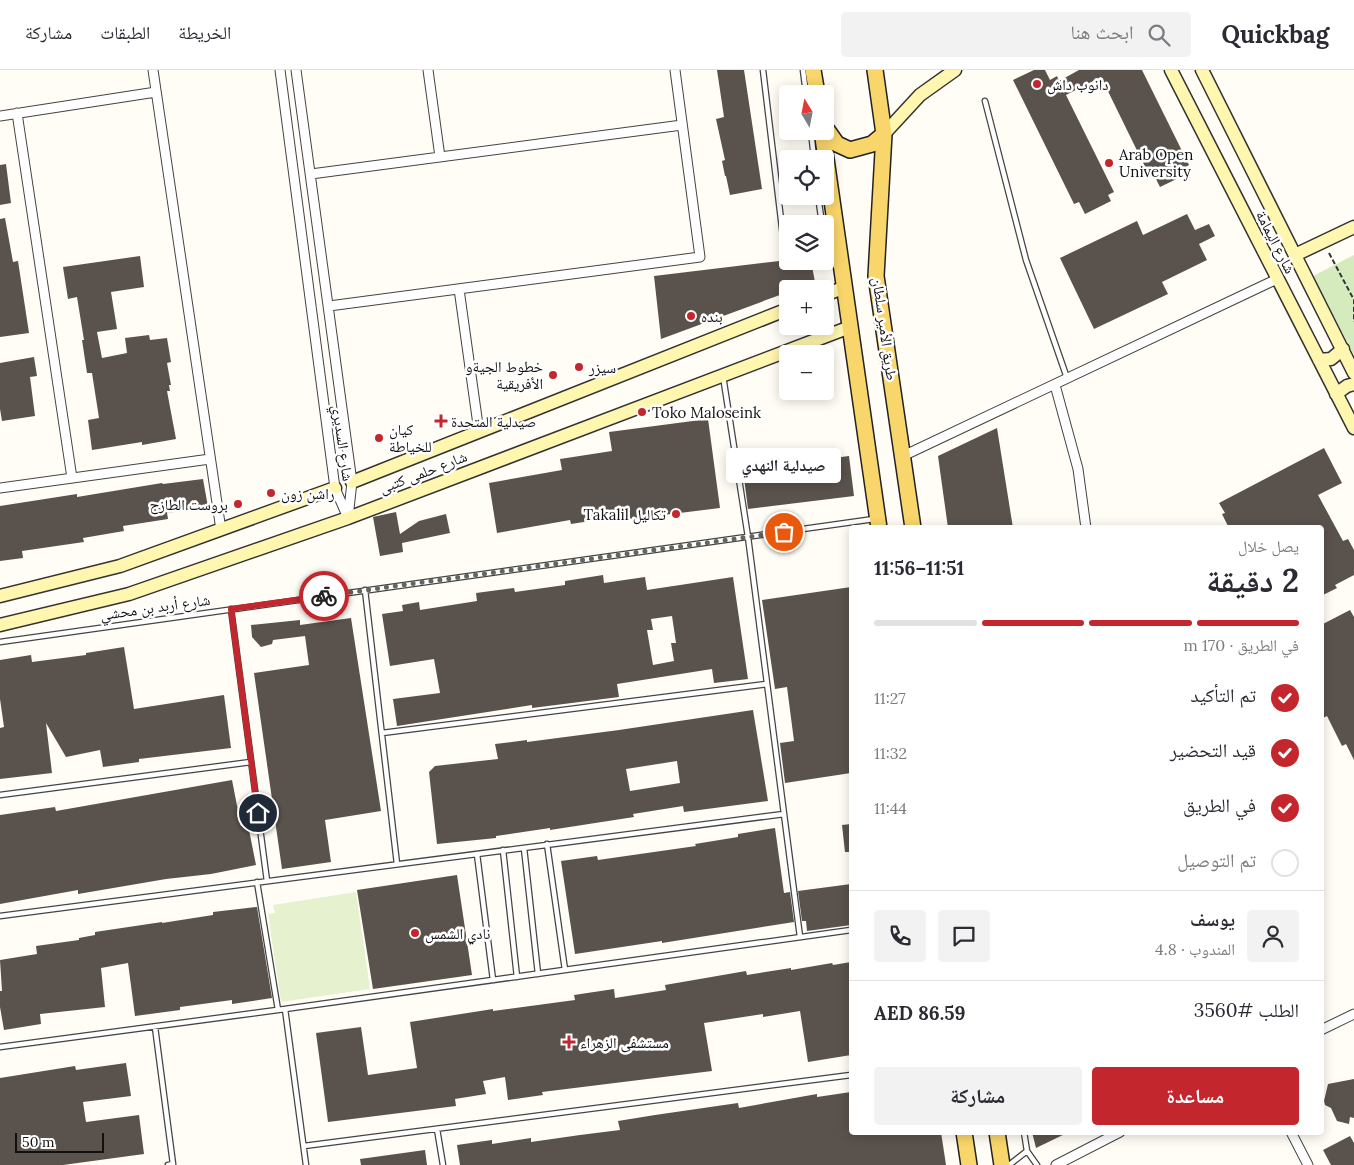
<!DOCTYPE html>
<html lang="ar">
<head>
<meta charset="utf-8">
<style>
  body { margin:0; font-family:Lora,"Noto Naskh Arabic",serif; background:#f2f2f3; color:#2b2b33; direction:rtl; height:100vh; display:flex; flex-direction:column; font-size:19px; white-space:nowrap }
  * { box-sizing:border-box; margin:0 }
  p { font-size:16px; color:#7c7c81 }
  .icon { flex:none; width:28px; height:28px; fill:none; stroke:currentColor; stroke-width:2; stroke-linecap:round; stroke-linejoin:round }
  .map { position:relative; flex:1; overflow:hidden; direction:ltr }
  .details { position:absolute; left:849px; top:455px; width:475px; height:610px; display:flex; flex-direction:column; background:#fff; border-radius:5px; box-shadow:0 2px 12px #0003; direction:rtl }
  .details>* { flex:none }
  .needle { width:32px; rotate:350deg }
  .controls { position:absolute; left:779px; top:15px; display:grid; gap:10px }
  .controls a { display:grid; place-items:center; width:55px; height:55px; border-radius:5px; background:#fff; box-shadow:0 2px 12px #0003; font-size:25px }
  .scale { position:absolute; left:15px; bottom:12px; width:89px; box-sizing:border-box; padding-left:5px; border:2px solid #111; border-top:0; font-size:14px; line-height:18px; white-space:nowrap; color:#111; -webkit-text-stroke:4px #fff; paint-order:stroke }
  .pin { position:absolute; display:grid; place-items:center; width:42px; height:42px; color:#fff; margin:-21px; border:2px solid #fff; border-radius:50%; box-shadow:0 1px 5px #0007 }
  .courier { position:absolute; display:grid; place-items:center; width:50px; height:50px; margin:-25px; border:4px solid #c4262e; border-radius:50%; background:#fff; color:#222; box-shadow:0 1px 6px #0007 }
  .bubble { position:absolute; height:35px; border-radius:5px; background:#fff; box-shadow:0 2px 12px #0003; font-size:16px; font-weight:800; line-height:35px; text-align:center; direction:rtl }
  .overview em { font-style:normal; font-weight:800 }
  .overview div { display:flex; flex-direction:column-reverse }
  .overview { display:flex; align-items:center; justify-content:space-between; height:85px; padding:0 25px }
  h1 { font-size:32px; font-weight:800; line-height:38px }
  .bar { display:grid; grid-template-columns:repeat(4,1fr); gap:8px 5px; align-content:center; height:60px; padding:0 25px }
  .bar i { height:6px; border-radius:4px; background:#e1e1e2 }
  .bar .selected { background:#c4262e }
  .bar p { grid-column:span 4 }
  .line { display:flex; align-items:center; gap:12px; padding:0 25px; border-top:1px solid #e1e1e2 }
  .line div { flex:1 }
  .round { display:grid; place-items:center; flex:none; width:52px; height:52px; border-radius:5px; background:#f2f2f3 }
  ol { padding:0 25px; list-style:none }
  li { display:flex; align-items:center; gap:15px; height:55px }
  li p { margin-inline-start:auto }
  li .icon { padding:5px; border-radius:50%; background:#c4262e; color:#fff; stroke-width:4 }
  li:last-child { color:#7c7c81 }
  li i { width:28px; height:28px; border:2px solid #e1e1e2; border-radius:50% }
  .action { display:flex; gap:10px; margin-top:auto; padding:10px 25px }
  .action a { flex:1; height:58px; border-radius:5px; background:#c4262e; color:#fff; font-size:20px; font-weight:800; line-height:58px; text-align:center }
  .action a+a { background:#f2f2f3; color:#2b2b33 }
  header { display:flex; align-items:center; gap:30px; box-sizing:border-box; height:70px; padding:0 25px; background:#fff; border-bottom:1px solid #e1e1e2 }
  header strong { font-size:24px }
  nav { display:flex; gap:28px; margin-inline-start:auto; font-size:18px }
  .search { width:350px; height:45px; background:#f2f2f3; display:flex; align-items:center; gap:12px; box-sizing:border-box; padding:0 18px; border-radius:5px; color:#7c7c81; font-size:19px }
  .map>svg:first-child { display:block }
  .green { fill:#d5ebbd }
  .pitch { fill:#e6f2cf }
  .building { fill:#5a524d; fill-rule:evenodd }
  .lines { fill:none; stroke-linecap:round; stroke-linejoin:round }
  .lane-casing { stroke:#444; stroke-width:7 }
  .street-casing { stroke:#444; stroke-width:11 }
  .secondary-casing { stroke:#333; stroke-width:15 }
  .primary-casing { stroke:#222; stroke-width:18 }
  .path { stroke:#333; stroke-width:2; stroke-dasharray:5 2.5; stroke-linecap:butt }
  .lane { stroke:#fff; stroke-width:4.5 }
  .street { stroke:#fff; stroke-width:9 }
  .secondary { stroke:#fff6b0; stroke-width:12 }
  .primary { stroke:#f9d66b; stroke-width:15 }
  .done { stroke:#646461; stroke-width:5; stroke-dasharray:0 9 }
  .route { stroke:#c4262e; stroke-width:6 }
  .poi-dot { fill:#c4262e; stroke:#fff; stroke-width:2 }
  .labels { text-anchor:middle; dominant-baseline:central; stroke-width:5; stroke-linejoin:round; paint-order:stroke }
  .poi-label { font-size:15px; fill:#111; stroke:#fff; text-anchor:start }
  .street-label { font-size:15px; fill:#111; stroke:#fff }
</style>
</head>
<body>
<header>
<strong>Quickbag</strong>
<div class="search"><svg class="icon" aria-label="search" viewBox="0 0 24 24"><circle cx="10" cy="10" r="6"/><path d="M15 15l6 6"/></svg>ابحث هنا</div>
<nav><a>الخريطة</a><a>الطبقات</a><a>مشاركة</a></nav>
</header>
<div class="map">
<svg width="1354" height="1095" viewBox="0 0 1354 1095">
  <rect width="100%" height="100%" fill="#fffdf5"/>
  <!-- green -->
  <path class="green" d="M1354 185V285L1313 206Z"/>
  <!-- pitch -->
  <path class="pitch" d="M356 822 370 919 281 932 268 844 275 843 273 835Z"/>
  <!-- building -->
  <path class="building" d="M717 0H744L762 119 730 125 726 106H725L722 91 725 90 716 49 724 47Z
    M1034 0H1045L1050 10 1057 6 1059 11 1079 0H1142L1189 95 1184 98 1187 104 1160 117 1154 105 1150 107 1101 7 1066 25 1114 122 1108 125 1111 131 1085 144 1079 132 1074 134 1013 10Z
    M6 94 11 133 0 135V95Z
    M1187 144 1195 160 1209 154 1215 166 1199 174 1207 190 1162 212 1168 224 1094 259 1060 188 1137 151 1143 165Z
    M5 148 13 192 18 191 29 263 0 267V149Z
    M140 186 144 217 111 222 117 259 97 262 102 288 127 283 125 268 149 265 150 270 167 268 171 292 167 293 171 315H169L170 321H167L176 369 142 375V372L92 380 88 350 99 348 92 303H87L82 270H84L77 227 68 229 63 197Z
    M788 190V191H811L815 212 797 219H788V222L661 269 654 206Z
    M34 287 37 306 30 307 35 346 2 351 0 339V293Z
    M708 349 720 438 623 450 622 446 571 454 570 450 497 463 489 413 562 400 560 389 612 381 609 362Z
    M997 358 1013 458H948L938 386Z
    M1324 378 1342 413 1318 425 1343 471 1348 469 1354 480V505L1335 515 1337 518 1321 526V458H1229L1222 444 1225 443 1219 433Z
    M849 386 854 426 748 439 743 400Z
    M203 409 208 437 167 443 168 449 123 456 124 461 83 468 84 472 22 481 23 488 0 491V436L77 424V427L162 413 163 414Z
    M396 442 400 464 419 451 446 444 450 463 402 473 403 482 380 486 373 447Z
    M603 505 604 513 645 507 647 520 733 507 748 609 714 613 712 599 617 614 619 627 532 638V635L397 656 393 629 440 623 434 589 390 596 382 544 403 541 402 535 419 532 420 540 477 531 476 523 514 518 515 522 565 515V511ZM672 546 676 573H671L674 591 653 595 647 560H653L651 549Z
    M851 517V703L785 713 780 673 794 671 787 617 775 619 762 530Z
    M1350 540 1354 547V690L1346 674 1342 676 1327 646 1321 649V555Z
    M351 548 381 741 325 750 331 792 282 799 254 603 309 595 305 566 273 570 272 574 261 577 252 567 251 555 300 550V555Z
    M124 577 134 639 224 625 231 678 139 689V692L103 697 100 680 66 687 46 653 52 703 0 709V658L4 657 0 629V590L31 585 32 592 86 585V583Z
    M753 640 768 731 684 742 683 736 633 744 634 747 550 760V758L496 766V768L437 774 429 702 435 696 498 689 495 674 527 670V672L619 660ZM677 691 680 713 630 721 626 699Z
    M232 710 241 756 248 755 256 795 211 804 166 809 78 824V820L0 834V745L55 737 56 741Z
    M851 754V782H845L842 755Z
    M775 758 784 823 790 822 794 852 662 873V871L575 884 561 791 597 786 598 790 696 776 695 774 738 767V764Z
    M457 805 472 905 373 919 357 820Z
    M851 814V855L807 861 806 851H802L798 821Z
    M257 837 272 928 232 934V930L180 937V940L135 946 128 893 101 898 105 937 40 944 41 954 4 960 0 937V921H2L0 890 37 884 36 876 79 870V868L95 865V862L162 852V853L213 845V842Z
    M851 892V985L808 992 800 941 763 947V944L704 953 712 1001 542 1022 543 1025 508 1030 505 1007 483 1011 486 1024 455 1029 456 1036 328 1052 316 963 361 957 368 1005 417 998 410 952 493 939V941L575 930 574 925 614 919 615 928 666 920 665 915 746 901 747 905 791 898V900L832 893 833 895Z
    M126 993 131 1026 83 1032 86 1052 139 1045 144 1084 63 1095H0V1008L75 996 76 1000Z
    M1354 1009V1048L1350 1047 1349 1054 1337 1051 1331 1038 1325 1035 1324 1031 1328 1014Z
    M851 1022V1062H914L915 1065 941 1062 946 1095H460L457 1075 492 1070V1074L531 1068V1072L580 1065 620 1060 618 1051 655 1045 738 1033 739 1038 817 1024V1027Z
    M1032 1062H1069L1036 1078Z
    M1350 1066 1354 1073V1095H1331L1323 1080Z
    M425 1080 427 1095H361L360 1089Z"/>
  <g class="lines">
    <!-- lane casing -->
    <g class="lane-casing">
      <path id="lane" d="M763 0 785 183H788
        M803 0 806 24
        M985 31 1026 190 1067 308
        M811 61 814 89
        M818 126 822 154
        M825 171 835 176
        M723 306 748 467 800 867
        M365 520 397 794
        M231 539 267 811
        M0 572 874 449
        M382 663 767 614
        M0 725 251 692
        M547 774 565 900
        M524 778 538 904
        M503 780 517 907
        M477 784 493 910
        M257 812 278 940
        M0 846 784 744
        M285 939 851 860
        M155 957 173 1094 168 1095
        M0 977 285 939 306 1095
        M437 1059 443 1095
        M304 1076 851 1005
        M1027 1081 1037 1095
        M1009 1095 1027 1081 1024 1062"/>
    </g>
    <!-- street casing -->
    <g class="street-casing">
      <path id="street" d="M153 0 221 460
        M280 0 335 418 348 448
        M296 0 352 412 348 448
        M428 0 440 87
        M17 43 72 408
        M0 46 156 22
        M311 104 682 55
        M459 219 479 362
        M329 236 700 187 675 0
        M1055 315 1078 399 1086 458
        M903 386 1277 209
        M0 418 210 389
        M1321 960 1354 944
        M1291 1062 1308 1095
        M1056 1095 1120 1062"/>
    </g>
    <!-- secondary casing -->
    <g class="secondary-casing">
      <path id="secondary" d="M1171 0 1354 358
        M1202 0 1354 303
        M884 64 920 25 955 0
        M1295 185 1354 157
        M825 225 845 217
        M1319 290 1331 289 1343 279
        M1336 324 1347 316 1354 314
        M352 412 788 239
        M0 526 120 496 335 418
        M0 555 129 524 348 448 850 257"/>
    </g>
    <!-- primary casing -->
    <g class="primary-casing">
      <path id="primary" d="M813 0 817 24
        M875 0 884 64 876 206 913 458
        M825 57 837 74 850 80 872 74 884 64
        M822 61 879 458
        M964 1062 969 1095
        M997 1062 1002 1095"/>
    </g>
    <!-- path -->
    <path class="path" d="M1329 183 1354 230V252"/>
    <!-- lane -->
    <use href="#lane" class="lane"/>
    <!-- street -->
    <use href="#street" class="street"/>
    <!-- secondary -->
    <use href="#secondary" class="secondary"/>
    <!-- primary -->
    <use href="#primary" class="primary"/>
  </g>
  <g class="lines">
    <!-- done -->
    <path class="done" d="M324 526 784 462"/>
    <!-- route -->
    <path class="route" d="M258 743 231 539 324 526"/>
  </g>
  <!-- markers -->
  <g class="poi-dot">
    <circle cx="1037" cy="14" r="5"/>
    <circle cx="1109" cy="93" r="5"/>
    <circle cx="691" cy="246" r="5"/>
    <circle cx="579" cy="297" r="5"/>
    <circle cx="553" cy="305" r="5"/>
    <circle cx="642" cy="342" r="5"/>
    <path d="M438.5 343.5h5v5h5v5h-5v5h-5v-5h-5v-5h5z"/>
    <circle cx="379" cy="368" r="5"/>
    <circle cx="271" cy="423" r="5"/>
    <circle cx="238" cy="434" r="5"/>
    <circle cx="676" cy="444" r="5"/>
    <circle cx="415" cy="863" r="5"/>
    <path d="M566.5 964.5h5v5h5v5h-5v5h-5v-5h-5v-5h5z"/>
  </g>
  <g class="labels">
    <!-- poi labels -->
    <g class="poi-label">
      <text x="1047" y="14">دانوب داش</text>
      <text x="1119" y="84">Arab Open<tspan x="1119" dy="17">University</tspan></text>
      <text x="701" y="246">بنده</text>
      <text x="543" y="296" text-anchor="end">خطوط الجيةو<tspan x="543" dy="17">الأفريقية</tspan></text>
      <text x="589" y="297">سيزر</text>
      <text x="652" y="342">Toko Maloseink</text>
      <text x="451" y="351">صيدلية المتحدة</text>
      <text x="389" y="359">كيان<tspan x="389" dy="17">للخياطة</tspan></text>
      <text x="281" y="423">راشن زون</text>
      <text x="228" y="434" text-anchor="end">بروست الطازج</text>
      <text x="666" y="444" text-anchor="end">Takalil تكاليل</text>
      <text x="425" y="863">نادي الشمس</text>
      <text x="580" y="972">مستشفى الزهراء</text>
    </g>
    <!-- street labels -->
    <g class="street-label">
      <text transform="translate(1276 172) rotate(63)">شارع اليمامة</text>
      <text transform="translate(885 259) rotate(82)">طريق الأمير سلطان</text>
      <text transform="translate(343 373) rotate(82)">شارع السديري</text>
      <text transform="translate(423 402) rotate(-21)">شارع حلمى كتبى</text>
      <text transform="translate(155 537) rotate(-8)">شارع أربد بن محشي</text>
    </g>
  </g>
</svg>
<div class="controls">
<a><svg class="needle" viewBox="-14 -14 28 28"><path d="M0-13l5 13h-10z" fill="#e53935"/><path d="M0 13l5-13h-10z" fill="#7c7c81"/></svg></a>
<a><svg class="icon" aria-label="locate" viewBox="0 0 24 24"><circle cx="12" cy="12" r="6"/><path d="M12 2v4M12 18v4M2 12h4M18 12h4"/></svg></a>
<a><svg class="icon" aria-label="layers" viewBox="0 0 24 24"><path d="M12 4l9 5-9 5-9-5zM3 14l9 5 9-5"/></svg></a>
<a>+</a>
<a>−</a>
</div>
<div class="scale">50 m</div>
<div class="pin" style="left:784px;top:462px;background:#ea580c"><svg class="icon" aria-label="bag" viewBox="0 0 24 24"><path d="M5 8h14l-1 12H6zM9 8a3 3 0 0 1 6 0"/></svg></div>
<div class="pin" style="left:258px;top:743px;background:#1f2937"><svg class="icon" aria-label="home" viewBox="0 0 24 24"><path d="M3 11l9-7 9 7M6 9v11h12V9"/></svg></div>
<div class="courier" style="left:324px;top:526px"><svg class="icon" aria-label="bike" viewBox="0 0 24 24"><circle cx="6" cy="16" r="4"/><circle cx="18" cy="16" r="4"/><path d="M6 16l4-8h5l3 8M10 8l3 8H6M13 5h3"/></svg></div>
<div class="bubble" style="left:726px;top:378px;width:115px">صيدلية النهدي</div>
<section class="details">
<div class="overview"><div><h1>2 دقيقة</h1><p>يصل خلال</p></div><em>11:51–11:56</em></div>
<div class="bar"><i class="selected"></i><i class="selected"></i><i class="selected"></i><i></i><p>في الطريق · 170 m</p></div>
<ol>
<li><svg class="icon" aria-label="check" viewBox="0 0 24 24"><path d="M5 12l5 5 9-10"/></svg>تم التأكيد<p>11:27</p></li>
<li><svg class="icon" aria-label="check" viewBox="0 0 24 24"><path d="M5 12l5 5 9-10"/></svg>قيد التحضير<p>11:32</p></li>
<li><svg class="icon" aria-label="check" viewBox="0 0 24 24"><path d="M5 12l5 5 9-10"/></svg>في الطريق<p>11:44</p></li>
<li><i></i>تم التوصيل</li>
</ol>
<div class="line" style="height:90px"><a class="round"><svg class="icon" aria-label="person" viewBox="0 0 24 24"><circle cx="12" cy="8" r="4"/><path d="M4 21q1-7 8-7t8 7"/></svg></a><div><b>يوسف</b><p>المندوب · 4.8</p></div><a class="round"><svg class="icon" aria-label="chat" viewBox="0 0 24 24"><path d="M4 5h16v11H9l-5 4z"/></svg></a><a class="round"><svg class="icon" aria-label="phone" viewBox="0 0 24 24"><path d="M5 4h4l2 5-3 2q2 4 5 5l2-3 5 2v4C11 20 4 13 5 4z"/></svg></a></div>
<div class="line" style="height:65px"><div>الطلب #3560</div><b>AED 86.59</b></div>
<div class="action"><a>مساعدة</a><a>مشاركة</a></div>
</section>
</div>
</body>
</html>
